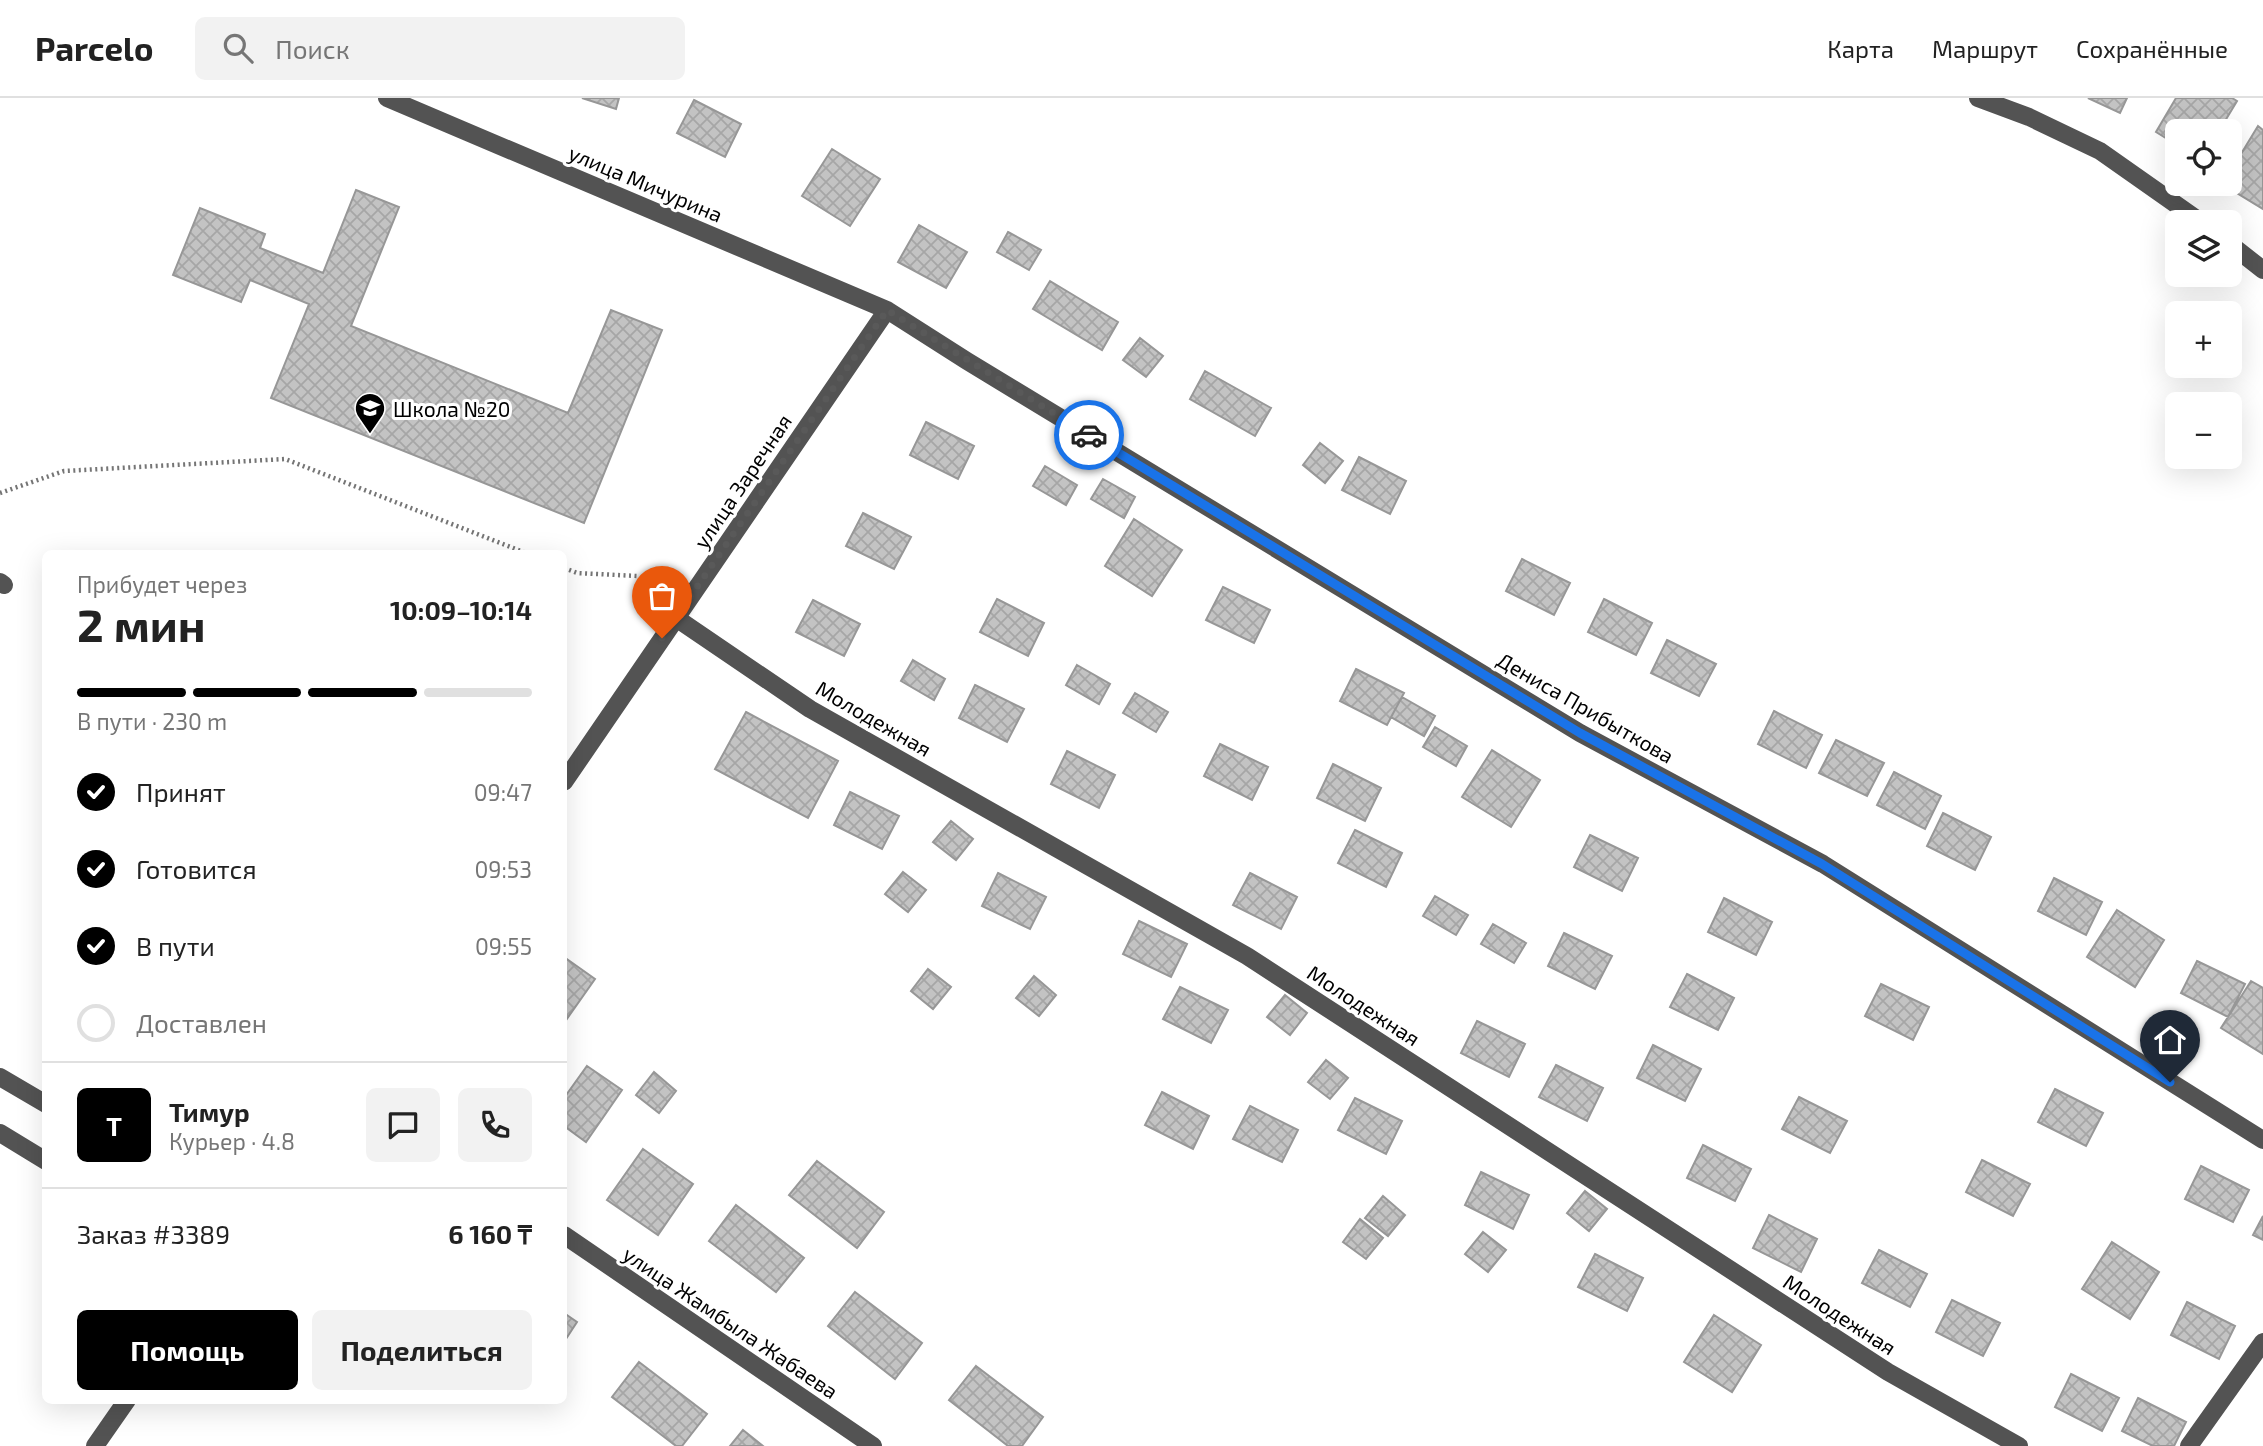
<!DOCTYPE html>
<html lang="ru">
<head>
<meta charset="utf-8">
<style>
  body { margin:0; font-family:"Exo 2",sans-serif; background:#f2f2f2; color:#222; height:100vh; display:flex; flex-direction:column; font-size:26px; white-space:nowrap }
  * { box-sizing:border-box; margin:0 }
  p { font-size:23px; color:#767676 }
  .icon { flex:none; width:38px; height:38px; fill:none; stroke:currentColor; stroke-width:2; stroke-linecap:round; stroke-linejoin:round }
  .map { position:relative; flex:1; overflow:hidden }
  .sheet { position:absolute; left:42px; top:452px; width:525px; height:854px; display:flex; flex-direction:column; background:#fff; border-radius:10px; box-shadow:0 7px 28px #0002 }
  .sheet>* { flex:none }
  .buttons { position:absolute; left:2165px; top:21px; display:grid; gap:14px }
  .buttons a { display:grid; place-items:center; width:77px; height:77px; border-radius:10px; background:#fff; box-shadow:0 7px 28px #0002; font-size:35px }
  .pin { position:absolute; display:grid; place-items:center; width:60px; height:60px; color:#fff; margin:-72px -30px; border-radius:50% 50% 50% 0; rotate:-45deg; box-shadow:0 0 7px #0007 }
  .pin .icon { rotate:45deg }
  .courier { position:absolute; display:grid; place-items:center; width:70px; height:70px; margin:-35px; border:5px solid #1a73e8; border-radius:50%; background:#fff; color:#222; box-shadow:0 2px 9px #0007 }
  .summary em { font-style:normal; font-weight:700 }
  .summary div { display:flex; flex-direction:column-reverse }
  .summary { display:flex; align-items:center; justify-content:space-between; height:119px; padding:0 35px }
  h1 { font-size:46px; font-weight:700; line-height:52px }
  .bar { display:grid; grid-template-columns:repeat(4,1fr); gap:10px 7px; align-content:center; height:84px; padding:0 35px }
  .bar i { height:9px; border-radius:5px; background:#e0e0e0 }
  .bar .on { background:#000 }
  .bar p { grid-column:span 4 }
  .line { display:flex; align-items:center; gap:18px; padding:0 35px; border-top:2px solid #e0e0e0 }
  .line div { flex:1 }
  .round { display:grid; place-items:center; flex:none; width:74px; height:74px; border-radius:10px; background:#f2f2f2 }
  ol { padding:0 35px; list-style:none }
  li { display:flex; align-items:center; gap:21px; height:77px }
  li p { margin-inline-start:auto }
  li .icon { padding:7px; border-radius:50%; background:#000; color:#fff; stroke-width:4 }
  li:last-child { color:#767676 }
  li i { width:38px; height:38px; border:4px solid #e0e0e0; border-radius:50% }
  .cta { display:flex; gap:14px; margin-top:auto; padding:14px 35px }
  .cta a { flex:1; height:80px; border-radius:10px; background:#000; color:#fff; font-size:28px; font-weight:700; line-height:80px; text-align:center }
  .cta a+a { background:#f2f2f2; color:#222 }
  header { display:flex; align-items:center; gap:42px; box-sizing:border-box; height:98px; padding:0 35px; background:#fff; border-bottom:2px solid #e0e0e0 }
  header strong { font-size:33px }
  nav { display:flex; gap:38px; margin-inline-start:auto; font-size:24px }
  .search { width:490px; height:63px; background:#f2f2f2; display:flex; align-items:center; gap:18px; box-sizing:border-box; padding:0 24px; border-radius:10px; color:#767676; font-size:26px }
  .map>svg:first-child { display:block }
  .building { fill:url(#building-cross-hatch); stroke:#979797; stroke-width:2 }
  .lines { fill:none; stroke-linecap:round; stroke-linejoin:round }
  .path { stroke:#757575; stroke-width:4.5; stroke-dasharray:2 3.5; stroke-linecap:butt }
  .minor { stroke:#535353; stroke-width:18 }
  .done { stroke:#595959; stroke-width:7; stroke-dasharray:0 12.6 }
  .route { stroke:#1a73e8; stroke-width:9 }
  .labels { text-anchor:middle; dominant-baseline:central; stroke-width:6; stroke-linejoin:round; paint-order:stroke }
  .street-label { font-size:21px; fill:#000; stroke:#fff }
  .poi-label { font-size:21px; fill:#000; stroke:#fff; text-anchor:start }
</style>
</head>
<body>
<header>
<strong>Parcelo</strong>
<div class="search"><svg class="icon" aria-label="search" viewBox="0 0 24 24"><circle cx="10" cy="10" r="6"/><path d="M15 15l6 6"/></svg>Поиск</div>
<nav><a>Карта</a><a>Маршрут</a><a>Сохранённые</a></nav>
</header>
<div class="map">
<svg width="2263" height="1348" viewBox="0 0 2263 1348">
  <defs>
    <pattern id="building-cross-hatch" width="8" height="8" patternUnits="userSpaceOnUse" patternTransform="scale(1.75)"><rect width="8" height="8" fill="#c3c3c3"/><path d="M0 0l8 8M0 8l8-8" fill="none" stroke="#a6a6a6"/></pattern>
  </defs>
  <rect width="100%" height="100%" fill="#fff"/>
  <!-- building -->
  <path class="building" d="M582 0H619L616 11Z
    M2088 0H2127L2120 15Z
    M2176 0H2232L2237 3 2219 33H2177V47L2156 34Z
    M694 2 741 26 725 59 677 35Z
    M2258 28 2263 32V111L2222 86H2230V74Z
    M832 51 880 81 850 128 802 98Z
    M356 92 399 109 351 228 568 315 611 212 662 232 584 425 271 300 309 206 250 182 241 204 173 177 200 110 265 136 260 150 323 175Z
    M919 127 967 154 946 190 898 164Z
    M1008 134 1041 152 1029 172 997 154Z
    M1050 183 1118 224 1102 252 1033 211Z
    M1140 240 1163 258 1146 279 1123 262Z
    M1205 273 1271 310 1255 338 1190 301Z
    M926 324 974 348 958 381 910 357Z
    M1320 345 1343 363 1325 385 1303 367Z
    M1359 359 1406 383 1390 416 1342 392Z
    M1045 368 1077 387 1066 407 1033 388Z
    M1103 381 1135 399 1124 420 1091 401Z
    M863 415 911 439 894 471 846 448Z
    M1134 421 1182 452 1152 498 1105 468Z
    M1522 461 1570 485 1554 517 1506 493Z
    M1223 489 1270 512 1254 545 1206 522Z
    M997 501 1044 525 1028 558 980 534Z
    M1604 501 1652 525 1636 557 1588 534Z
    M813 502 860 526 844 558 796 534Z
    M1667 542 1716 566 1699 598 1651 575Z
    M913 562 945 581 934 602 901 583Z
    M1077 567 1110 586 1099 606 1066 587Z
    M1356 571 1404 595 1387 627 1340 603Z
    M975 587 1024 611 1007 644 959 620Z
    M1135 595 1168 614 1156 634 1123 615Z
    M1402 599 1435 618 1424 638 1391 619Z
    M1774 613 1822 637 1806 670 1758 646Z
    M746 614 838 663 808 720 715 671Z
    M1435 629 1467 648 1456 668 1423 649Z
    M1836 642 1884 665 1867 698 1819 675Z
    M1220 646 1268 669 1252 702 1204 678Z
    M1492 652 1540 682 1511 729 1462 699Z
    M1067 653 1115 677 1099 710 1051 686Z
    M1333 666 1381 690 1365 723 1317 700Z
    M1894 674 1941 698 1925 731 1877 707Z
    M850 694 899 718 882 751 834 727Z
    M1943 715 1991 739 1975 772 1927 748Z
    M951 723 973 741 956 762 933 744Z
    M1355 732 1402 755 1386 789 1338 765Z
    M1590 737 1638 760 1622 793 1574 769Z
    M903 774 926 792 908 814 885 796Z
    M998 775 1046 799 1030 831 982 808Z
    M1250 775 1297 799 1281 831 1233 807Z
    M2054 780 2102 804 2086 837 2038 813Z
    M1435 798 1468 817 1456 837 1423 818Z
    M1724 800 1772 824 1756 857 1708 834Z
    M2117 812 2164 842 2135 889 2087 859Z
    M1139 823 1187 846 1171 879 1123 856Z
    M1493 826 1526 845 1514 865 1481 846Z
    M1564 835 1612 858 1595 891 1548 868Z
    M564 859 595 881 564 925Z
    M2197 863 2245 886 2228 919 2181 895Z
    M928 871 951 889 933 911 911 893Z
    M1687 876 1734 900 1718 932 1670 909Z
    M1034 878 1056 897 1039 918 1016 900Z
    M2251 883 2263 890V956L2221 930Z
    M1881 886 1929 909 1913 942 1865 918Z
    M1180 889 1228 912 1211 945 1163 921Z
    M1285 897 1307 915 1290 937 1267 919Z
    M1477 923 1525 946 1509 979 1461 955Z
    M1653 947 1701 971 1685 1003 1637 980Z
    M1326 962 1348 980 1330 1001 1308 984Z
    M1556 967 1603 990 1587 1023 1539 999Z
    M587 968 622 992 586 1044 564 1028V1000Z
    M654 974 676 993 659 1015 636 997Z
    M2055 991 2103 1015 2086 1048 2038 1024Z
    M1162 994 1209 1018 1193 1051 1145 1027Z
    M1799 999 1847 1023 1830 1055 1782 1031Z
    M1355 1000 1402 1023 1386 1056 1338 1032Z
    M1250 1008 1298 1032 1282 1064 1233 1041Z
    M1703 1047 1751 1071 1735 1103 1687 1080Z
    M643 1051 693 1086 658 1137 607 1102Z
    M1982 1062 2030 1086 2013 1118 1966 1094Z
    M817 1063 884 1114 857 1150 789 1097Z
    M2201 1068 2249 1092 2233 1124 2185 1101Z
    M1481 1074 1529 1097 1513 1131 1465 1107Z
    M1585 1093 1607 1111 1589 1133 1567 1115Z
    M1383 1098 1405 1117 1388 1138 1365 1120Z
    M736 1107 804 1160 776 1194 709 1143Z
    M1769 1117 1817 1141 1801 1174 1753 1150Z
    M2263 1118V1142L2253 1137Z
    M1360 1121 1383 1140 1366 1161 1343 1144Z
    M1483 1134 1506 1152 1488 1174 1465 1156Z
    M2112 1144 2159 1174 2130 1221 2082 1191Z
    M1879 1152 1927 1176 1910 1209 1862 1185Z
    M1595 1156 1643 1180 1627 1213 1578 1189Z
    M855 1194 922 1245 895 1281 828 1228Z
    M1952 1202 2000 1225 1983 1258 1936 1234Z
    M2187 1204 2235 1228 2219 1261 2171 1237Z
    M564 1215 577 1224 564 1244Z
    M1714 1217 1761 1247 1732 1294 1684 1264Z
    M639 1264 707 1316 682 1348H676L612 1299Z
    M976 1268 1043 1319 1022 1348H1008L949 1302Z
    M2071 1276 2119 1300 2102 1333 2055 1309Z
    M2138 1300 2186 1324 2174 1348H2153L2122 1333Z
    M743 1332 763 1348H730Z"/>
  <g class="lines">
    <!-- path -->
    <path class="path" d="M0 395 64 373 285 361 526 455
      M564 470 577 475 637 478 663 494"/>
    <!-- minor -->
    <path class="minor" d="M387 0 887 212 967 263 1580 635 1823 766 2263 1042
      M1978 0 2029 19 2100 53 2201 124
      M2230 146 2263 172
      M0 484 4 487
      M676 520 810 611 1247 858 1888 1274 2019 1348
      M564 684 887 212
      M0 979 46 1006
      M0 1035 46 1063
      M564 1137 873 1348
      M95 1348 127 1302
      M2189 1348 2263 1244"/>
  </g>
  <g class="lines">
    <!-- done -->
    <path class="done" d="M662 540 887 212 1089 337"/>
    <!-- route -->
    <path class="route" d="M1089 337 1580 635 1822 766 2170 984"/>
  </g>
  <!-- icons -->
  <defs>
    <g id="school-pin" transform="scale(1.575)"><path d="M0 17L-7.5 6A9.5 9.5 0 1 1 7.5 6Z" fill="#000" stroke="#fff"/><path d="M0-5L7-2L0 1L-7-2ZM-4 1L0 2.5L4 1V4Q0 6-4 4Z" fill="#fff"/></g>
  </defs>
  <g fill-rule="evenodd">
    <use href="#school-pin" x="370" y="310"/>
  </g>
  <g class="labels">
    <!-- street labels -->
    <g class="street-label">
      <text transform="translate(646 85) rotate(23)">улица Мичурина</text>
      <text transform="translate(742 383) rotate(-56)">улица Заречная</text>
      <text transform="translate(1586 609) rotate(30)">Дениса Прибыткова</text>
      <text transform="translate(874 620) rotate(30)">Молодежная</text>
      <text transform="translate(1364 907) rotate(33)">Молодежная</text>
      <text transform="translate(1840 1216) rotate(33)">Молодежная</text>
      <text transform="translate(731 1224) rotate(34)">улица Жамбыла Жабаева</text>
    </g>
    <!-- poi labels -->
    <g class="poi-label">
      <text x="393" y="310">Школа №20</text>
    </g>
  </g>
</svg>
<div class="buttons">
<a><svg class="icon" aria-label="locate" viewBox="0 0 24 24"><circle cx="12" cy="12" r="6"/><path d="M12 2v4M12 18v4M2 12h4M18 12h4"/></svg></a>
<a><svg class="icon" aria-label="layers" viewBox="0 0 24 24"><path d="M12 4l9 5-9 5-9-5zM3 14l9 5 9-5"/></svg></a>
<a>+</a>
<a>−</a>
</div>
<div class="pin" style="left:662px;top:540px;background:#ea580c"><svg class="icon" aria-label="bag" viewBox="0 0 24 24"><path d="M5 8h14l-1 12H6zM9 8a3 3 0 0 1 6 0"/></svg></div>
<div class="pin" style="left:2170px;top:984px;background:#1f2937"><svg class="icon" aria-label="home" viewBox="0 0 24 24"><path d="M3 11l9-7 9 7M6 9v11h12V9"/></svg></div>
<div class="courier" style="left:1089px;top:337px"><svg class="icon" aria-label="car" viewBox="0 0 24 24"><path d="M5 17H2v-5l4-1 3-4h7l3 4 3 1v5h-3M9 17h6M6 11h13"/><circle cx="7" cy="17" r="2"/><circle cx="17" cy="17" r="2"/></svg></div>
<section class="sheet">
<div class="summary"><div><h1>2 мин</h1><p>Прибудет через</p></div><em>10:09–10:14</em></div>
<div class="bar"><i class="on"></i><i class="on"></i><i class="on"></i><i></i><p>В пути · 230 m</p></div>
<ol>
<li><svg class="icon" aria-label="check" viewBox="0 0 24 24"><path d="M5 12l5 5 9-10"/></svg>Принят<p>09:47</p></li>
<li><svg class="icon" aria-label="check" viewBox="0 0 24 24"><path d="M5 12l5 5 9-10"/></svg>Готовится<p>09:53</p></li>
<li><svg class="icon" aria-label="check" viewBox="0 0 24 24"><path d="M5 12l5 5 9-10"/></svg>В пути<p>09:55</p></li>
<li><i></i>Доставлен</li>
</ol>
<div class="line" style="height:126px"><b class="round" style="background:#000;color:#fff">Т</b><div><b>Тимур</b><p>Курьер · 4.8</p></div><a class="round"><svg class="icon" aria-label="chat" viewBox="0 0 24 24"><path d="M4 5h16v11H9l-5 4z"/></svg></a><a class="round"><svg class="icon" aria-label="phone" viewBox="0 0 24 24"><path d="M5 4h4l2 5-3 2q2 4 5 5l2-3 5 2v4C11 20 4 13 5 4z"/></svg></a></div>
<div class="line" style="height:91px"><div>Заказ #3389</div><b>6 160 ₸</b></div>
<div class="cta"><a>Помощь</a><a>Поделиться</a></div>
</section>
</div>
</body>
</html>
